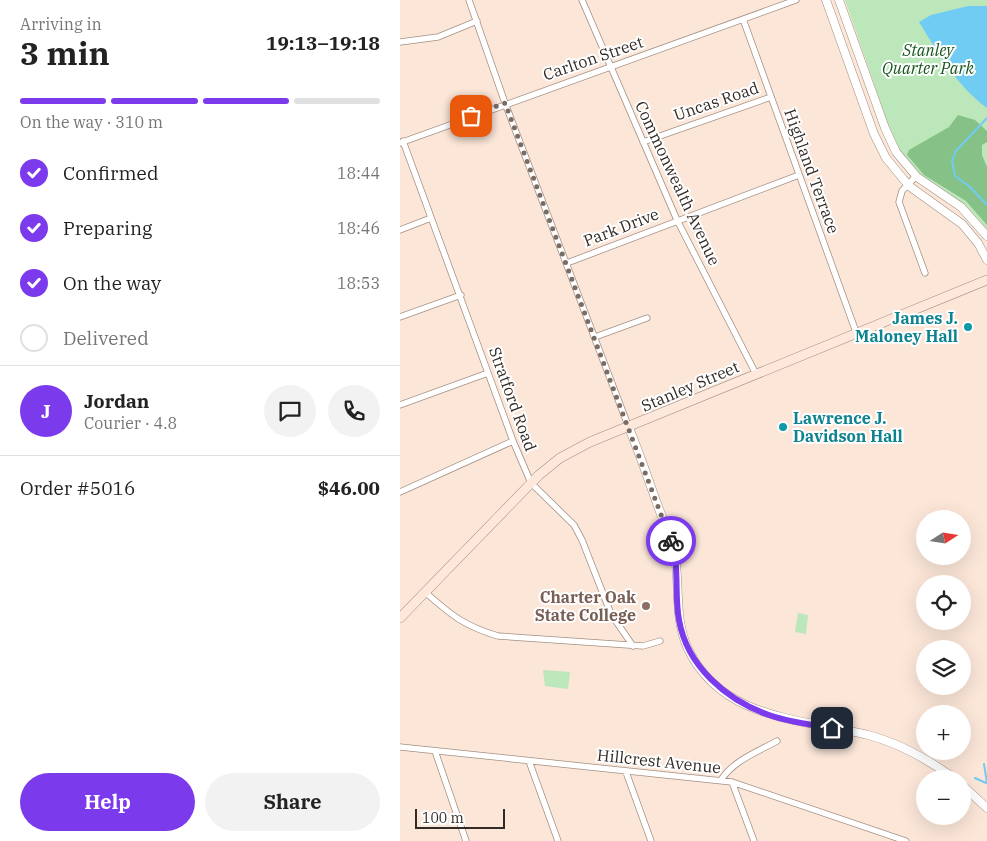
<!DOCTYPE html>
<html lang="en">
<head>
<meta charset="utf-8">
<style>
  body { margin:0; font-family:"IBM Plex Serif",serif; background:#f2f2f2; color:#222; height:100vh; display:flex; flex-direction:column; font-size:19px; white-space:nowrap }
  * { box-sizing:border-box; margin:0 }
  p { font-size:16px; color:#767676 }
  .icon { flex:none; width:28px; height:28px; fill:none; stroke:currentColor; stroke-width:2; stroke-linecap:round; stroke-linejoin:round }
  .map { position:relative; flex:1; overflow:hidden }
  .details { display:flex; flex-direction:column; background:#fff; width:400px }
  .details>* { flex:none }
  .needle { width:32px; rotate:78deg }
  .fabs { position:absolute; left:516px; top:510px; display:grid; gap:10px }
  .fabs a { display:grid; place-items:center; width:55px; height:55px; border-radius:50%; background:#fff; box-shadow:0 5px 20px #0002; font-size:25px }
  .scale { position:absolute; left:15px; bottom:12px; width:90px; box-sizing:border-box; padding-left:5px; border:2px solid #322a25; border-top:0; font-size:14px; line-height:18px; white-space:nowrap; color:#322a25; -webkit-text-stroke:4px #fff; paint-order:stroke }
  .pin { position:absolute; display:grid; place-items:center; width:42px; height:42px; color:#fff; margin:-21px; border-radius:10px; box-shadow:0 2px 8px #0006 }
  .courier { position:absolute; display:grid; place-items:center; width:50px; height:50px; margin:-25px; border:4px solid #7c3aed; border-radius:50%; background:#fff; color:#222; box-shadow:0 1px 6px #0007 }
  .headline em { font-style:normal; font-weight:700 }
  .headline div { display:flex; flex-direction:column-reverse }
  .headline { display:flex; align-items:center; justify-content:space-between; height:85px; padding:0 20px }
  h1 { font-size:32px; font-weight:700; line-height:38px }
  .bar { display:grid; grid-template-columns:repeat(4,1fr); gap:8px 5px; align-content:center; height:60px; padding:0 20px }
  .bar i { height:6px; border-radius:4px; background:#e0e0e0 }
  .bar .active { background:#7c3aed }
  .bar p { grid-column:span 4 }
  .line { display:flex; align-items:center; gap:12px; padding:0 20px; border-top:1px solid #e0e0e0 }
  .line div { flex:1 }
  .round { display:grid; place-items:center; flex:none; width:52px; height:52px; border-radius:26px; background:#f2f2f2 }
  ol { padding:0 20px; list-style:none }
  li { display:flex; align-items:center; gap:15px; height:55px }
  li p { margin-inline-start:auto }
  li .icon { padding:5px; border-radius:50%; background:#7c3aed; color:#fff; stroke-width:4 }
  li:last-child { color:#767676 }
  li i { width:28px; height:28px; border:2px solid #e0e0e0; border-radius:50% }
  .button { display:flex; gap:10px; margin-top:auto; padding:10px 20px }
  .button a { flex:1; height:58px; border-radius:30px; background:#7c3aed; color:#fff; font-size:20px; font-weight:700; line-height:58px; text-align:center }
  .button a+a { background:#f2f2f2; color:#222 }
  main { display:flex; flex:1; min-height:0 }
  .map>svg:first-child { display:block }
  .green { fill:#bbe7ba }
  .forest { fill:#86c187 }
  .water { fill:#70ccf2 }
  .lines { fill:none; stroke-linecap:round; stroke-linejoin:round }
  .stream { stroke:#70ccf2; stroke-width:2 }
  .minor-casing { stroke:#a49083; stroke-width:7 }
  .tertiary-casing { stroke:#a49083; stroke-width:9 }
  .secondary-casing { stroke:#a49083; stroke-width:10 }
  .minor { stroke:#fff; stroke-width:5.5 }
  .tertiary { stroke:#fff; stroke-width:8 }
  .secondary { stroke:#fee8db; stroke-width:9 }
  .done { stroke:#786c64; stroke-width:5; stroke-dasharray:0 9 }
  .route { stroke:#7c3aed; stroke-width:6 }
  .culture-dot { fill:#0f9aa8; stroke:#fff; stroke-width:2 }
  .education-dot { fill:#8d6e63; stroke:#fff; stroke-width:2 }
  .labels { text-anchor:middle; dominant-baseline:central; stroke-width:4; stroke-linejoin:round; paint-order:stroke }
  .park-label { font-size:16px; font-style:italic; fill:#17551e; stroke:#fff }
  .street-label { font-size:16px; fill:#322a25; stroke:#fff }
  .culture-label { font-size:16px; font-weight:bold; fill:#0d838f; stroke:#fff; text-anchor:end }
  .education-label { font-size:16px; font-weight:bold; fill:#785e54; stroke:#fff; text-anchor:end }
</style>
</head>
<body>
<main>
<section class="details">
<div class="headline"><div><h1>3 min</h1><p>Arriving in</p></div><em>19:13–19:18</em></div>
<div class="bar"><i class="active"></i><i class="active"></i><i class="active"></i><i></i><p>On the way · 310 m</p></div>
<ol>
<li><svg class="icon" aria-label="check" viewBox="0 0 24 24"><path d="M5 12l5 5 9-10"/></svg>Confirmed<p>18:44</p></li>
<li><svg class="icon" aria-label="check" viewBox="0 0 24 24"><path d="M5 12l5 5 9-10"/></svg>Preparing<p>18:46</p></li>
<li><svg class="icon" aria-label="check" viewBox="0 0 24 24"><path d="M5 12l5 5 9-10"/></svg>On the way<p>18:53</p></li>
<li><i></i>Delivered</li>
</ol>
<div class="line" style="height:90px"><b class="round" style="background:#7c3aed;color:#fff">J</b><div><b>Jordan</b><p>Courier · 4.8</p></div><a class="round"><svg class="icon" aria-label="chat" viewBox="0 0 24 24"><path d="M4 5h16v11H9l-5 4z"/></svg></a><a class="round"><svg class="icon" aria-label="phone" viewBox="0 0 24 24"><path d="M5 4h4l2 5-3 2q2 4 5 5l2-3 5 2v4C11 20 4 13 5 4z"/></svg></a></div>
<div class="line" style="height:65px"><div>Order #5016</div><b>$46.00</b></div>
<div class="button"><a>Help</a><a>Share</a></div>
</section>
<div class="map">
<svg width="587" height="841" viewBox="0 0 587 841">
  <rect width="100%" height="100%" fill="#fbe6d8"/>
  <!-- green -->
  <path class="green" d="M445 0H587V229L569 209 520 175 506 160 493 138Z
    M398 613 408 615 406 634 395 632Z
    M143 670 170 672 168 689 145 686Z"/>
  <!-- forest -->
  <path class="forest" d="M558 115 575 120 587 131V142L582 145V155L587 167V225L566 201 524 175 507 155 509 150 549 127Z"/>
  <!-- water -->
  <path class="water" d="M568 6H587V108C557 86 538 53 519 22L531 15Z"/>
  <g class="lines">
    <!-- stream -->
    <path class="stream" d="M587 118 556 151 552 161 555 176 569 186 587 205
      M584 764 587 783
      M575 778 586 783"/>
    <!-- minor casing -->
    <g class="minor-casing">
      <path id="minor" d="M69 0 105 103 229 428
        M182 0 277 220 356 374
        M343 19 456 332
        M0 42 38 37 77 21
        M3 141 113 441 131 483 174 525 182 540 211 614 233 646
        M243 142 371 97
        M0 143 396 0
        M516 176 502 191 499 202 525 273
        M0 230 31 218
        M167 263 399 175
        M0 317 61 295
        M195 337 247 318
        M0 405 88 373
        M0 492 113 441
        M25 592C51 615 64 626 98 636L243 646 260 641
        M0 747 332 782 506 841
        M35 751 66 841
        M129 761 158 841
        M226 772 251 841
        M321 780C333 761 357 752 377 741
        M332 782 354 841"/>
    </g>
    <!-- tertiary casing -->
    <g class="tertiary-casing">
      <path id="tertiary" d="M426 0 474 134 486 158 509 186 562 224 578 243 587 260
        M439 0 485 128 496 152 517 177 561 207 587 236
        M229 428C240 454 249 482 259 509 265 524 272 540 275 556 280 587 274 618 288 649 323 721 401 718 468 735 499 743 529 760 555 779
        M562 785 587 808"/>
    </g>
    <!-- secondary casing -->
    <g class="secondary-casing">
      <path id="secondary" d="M0 618 139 475 160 458 190 442 587 280"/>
    </g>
    <!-- minor -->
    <use href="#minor" class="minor"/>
    <!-- tertiary -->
    <use href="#tertiary" class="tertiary"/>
    <!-- secondary -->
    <use href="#secondary" class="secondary"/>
  </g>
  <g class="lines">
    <!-- done -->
    <path class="done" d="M71 116 105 103 271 541"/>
    <!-- route -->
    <path class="route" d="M271 541C280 567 274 594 279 620 287 666 326 700 369 715 389 722 411 725 432 728"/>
  </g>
  <!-- markers -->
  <g class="culture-dot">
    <circle cx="568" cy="327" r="5"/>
    <circle cx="383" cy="427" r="5"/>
  </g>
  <circle class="education-dot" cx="246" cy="606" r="5"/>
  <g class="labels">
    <!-- park labels -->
    <g class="park-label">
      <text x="528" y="50">Stanley<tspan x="528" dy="18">Quarter Park</tspan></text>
    </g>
    <!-- street labels -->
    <g class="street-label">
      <text transform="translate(193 58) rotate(-19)">Carlton Street</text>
      <text transform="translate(316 101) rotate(-19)">Uncas Road</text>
      <text transform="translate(412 171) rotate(70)">Highland Terrace</text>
      <text transform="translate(278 183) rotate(65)">Commonwealth Avenue</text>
      <text transform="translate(221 227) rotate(-21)">Park Drive</text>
      <text transform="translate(290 386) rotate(-23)">Stanley Street</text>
      <text transform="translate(113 399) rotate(70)">Stratford Road</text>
      <text transform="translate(259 761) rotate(6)">Hillcrest Avenue</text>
    </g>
    <!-- culture labels -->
    <g class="culture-label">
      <text x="558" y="318">James J.<tspan x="558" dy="18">Maloney Hall</tspan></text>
      <text x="393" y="418" text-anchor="start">Lawrence J.<tspan x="393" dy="18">Davidson Hall</tspan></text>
    </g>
    <!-- education labels -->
    <g class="education-label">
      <text x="236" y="597">Charter Oak<tspan x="236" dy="18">State College</tspan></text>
    </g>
  </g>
</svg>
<div class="fabs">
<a><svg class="needle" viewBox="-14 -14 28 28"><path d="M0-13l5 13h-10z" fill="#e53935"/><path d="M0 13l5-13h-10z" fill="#767676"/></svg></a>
<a><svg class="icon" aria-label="locate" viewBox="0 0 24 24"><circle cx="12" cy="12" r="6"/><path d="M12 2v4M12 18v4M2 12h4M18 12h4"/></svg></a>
<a><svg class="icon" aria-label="layers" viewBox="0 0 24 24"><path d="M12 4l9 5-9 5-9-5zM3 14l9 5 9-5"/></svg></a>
<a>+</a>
<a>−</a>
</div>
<div class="scale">100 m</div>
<div class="pin" style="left:71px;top:116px;background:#ea580c"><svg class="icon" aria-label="bag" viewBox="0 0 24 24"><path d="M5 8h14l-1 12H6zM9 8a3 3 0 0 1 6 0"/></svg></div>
<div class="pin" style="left:432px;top:728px;background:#1f2937"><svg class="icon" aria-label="home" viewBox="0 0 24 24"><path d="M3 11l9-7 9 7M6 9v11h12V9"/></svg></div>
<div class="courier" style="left:271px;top:541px"><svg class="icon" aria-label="bike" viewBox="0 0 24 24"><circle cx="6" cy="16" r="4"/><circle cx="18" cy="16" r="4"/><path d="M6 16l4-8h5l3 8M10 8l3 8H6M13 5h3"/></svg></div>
</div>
</main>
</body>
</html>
